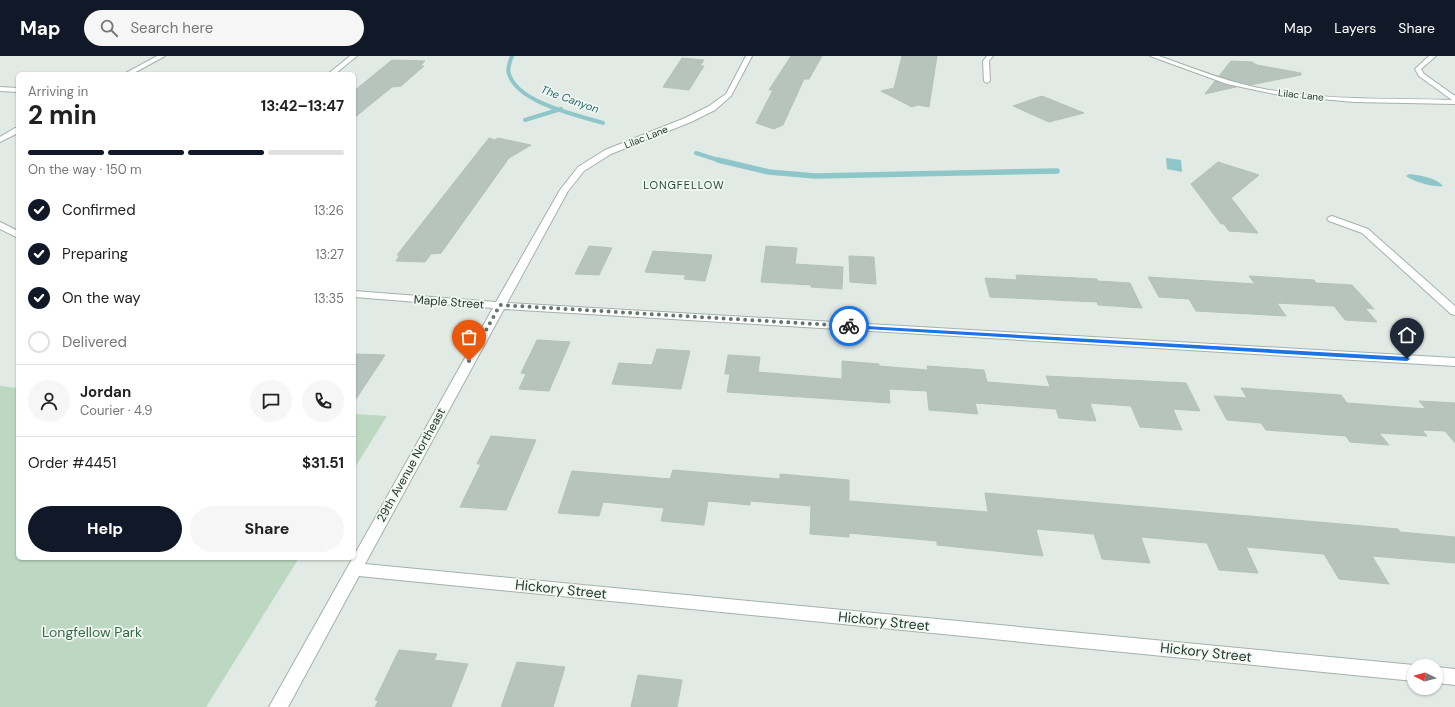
<!DOCTYPE html>
<html lang="en">
<head>
<meta charset="utf-8">
<style>
  body { margin:0; font-family:"DM Sans",sans-serif; background:#f6f6f6; color:#222; height:100vh; display:flex; flex-direction:column; font-size:15px; white-space:nowrap }
  * { box-sizing:border-box; margin:0 }
  p { font-size:13px; color:#767676 }
  .icon { flex:none; width:22px; height:22px; fill:none; stroke:currentColor; stroke-width:2; stroke-linecap:round; stroke-linejoin:round }
  .map { position:relative; flex:1; overflow:hidden }
  .side { position:absolute; left:16px; top:16px; width:340px; height:488px; display:flex; flex-direction:column; background:#fff; border-radius:6px; box-shadow:0 1px 3px #0004 }
  .side>* { flex:none }
  .needle { width:26px; rotate:276deg }
  .controls { position:absolute; left:1407px; top:603px; display:grid; gap:8px }
  .controls a { display:grid; place-items:center; width:36px; height:36px; border-radius:50%; background:#fff; box-shadow:0 1px 3px #0004; font-size:20px }
  .pin { position:absolute; display:grid; place-items:center; width:34px; height:34px; color:#fff; margin:-41px -17px; border-radius:50% 50% 50% 0; rotate:-45deg; box-shadow:0 0 4px #0007 }
  .pin .icon { rotate:45deg }
  .courier { position:absolute; display:grid; place-items:center; width:40px; height:40px; margin:-20px; border:3px solid #1a73e8; border-radius:50%; background:#fff; color:#222; box-shadow:0 1px 5px #0007 }
  .head em { font-style:normal; font-weight:700 }
  .head div { display:flex; flex-direction:column-reverse }
  .head { display:flex; align-items:center; justify-content:space-between; height:68px; padding:0 12px }
  h1 { font-size:26px; font-weight:700; line-height:30px }
  .bar { display:grid; grid-template-columns:repeat(4,1fr); gap:6px 4px; align-content:center; height:48px; padding:0 12px }
  .bar i { height:5px; border-radius:3px; background:#e0e0e0 }
  .bar .on { background:#111827 }
  .bar p { grid-column:span 4 }
  .line { display:flex; align-items:center; gap:10px; padding:0 12px; border-top:1px solid #e0e0e0 }
  .line div { flex:1 }
  .round { display:grid; place-items:center; flex:none; width:42px; height:42px; border-radius:21px; background:#f6f6f6 }
  ol { padding:0 12px; list-style:none }
  li { display:flex; align-items:center; gap:12px; height:44px }
  li p { margin-inline-start:auto }
  li .icon { padding:4px; border-radius:50%; background:#111827; color:#fff; stroke-width:4 }
  li:last-child { color:#767676 }
  li i { width:22px; height:22px; border:2px solid #e0e0e0; border-radius:50% }
  .cta { display:flex; gap:8px; margin-top:auto; padding:8px 12px }
  .cta a { flex:1; height:46px; border-radius:24px; background:#111827; color:#fff; font-size:16px; font-weight:700; line-height:46px; text-align:center }
  .cta a+a { background:#f6f6f6; color:#222 }
  header { display:flex; align-items:center; gap:24px; box-sizing:border-box; height:56px; padding:0 20px; background:#111827; color:#fff }
  header strong { font-size:19px }
  nav { display:flex; gap:22px; margin-inline-start:auto; font-size:14px }
  .search { width:280px; height:36px; background:#f6f6f6; display:flex; align-items:center; gap:10px; box-sizing:border-box; padding:0 14px; border-radius:22px; color:#767676; font-size:15px }
  .map>svg:first-child { display:block }
  .green { fill:#bcd8c1 }
  .water { fill:#8fc6c9 }
  .lines { fill:none; stroke-linecap:round; stroke-linejoin:round }
  .stream-far1 { stroke:#8fc6c9; stroke-width:4 }
  .stream { stroke:#8fc6c9; stroke-width:5.5 }
  .building { fill:#b7c4bd; stroke:#b4c2bb }
  .minor-casing { stroke:#a4b1ab; stroke-width:2 }
  .minor { fill:#fff; fill-rule:evenodd }
  .route { fill:#1a73e8 }
  .done { stroke:#66766f; stroke-width:4; stroke-dasharray:0 7.2 }
  .labels { text-anchor:middle; dominant-baseline:central; stroke-width:3.5; stroke-linejoin:round; paint-order:stroke }
  .far-street-label { font-size:10px; fill:#233830; stroke:#f1f7f3 }
  .far-water-label { font-size:11px; font-style:italic; fill:#25696d; stroke:#f1f7f3 }
  .far-neighbourhood-label { font-size:11px; letter-spacing:1px; fill:#22483a; stroke:#f1f7f3 }
  .street-label { font-size:12px; fill:#233830; stroke:#f1f7f3 }
  .near-street-label { font-size:14px; fill:#233830; stroke:#f1f7f3 }
  .near-park-label { font-size:14px; fill:#326a42; stroke:#f1f7f3 }
</style>
</head>
<body>
<header>
<strong>Map</strong>
<div class="search"><svg class="icon" aria-label="search" viewBox="0 0 24 24"><circle cx="10" cy="10" r="6"/><path d="M15 15l6 6"/></svg>Search here</div>
<nav><a>Map</a><a>Layers</a><a>Share</a></nav>
</header>
<div class="map">
<svg width="1455" height="651" viewBox="0 0 1455 651">
  <rect width="100%" height="100%" fill="#e1eae5"/>
  <!-- green -->
  <path class="green" d="M0 330 18 332V502H299L206 651H0Z
    M354 358 387 360 354 413Z"/>
  <!-- water -->
  <path class="water" d="M1166 102 1181 104 1182 116 1167 113Z
    M1409 118C1420 119 1437 122 1443 130 1434 132 1412 125 1406 120Z"/>
  <g class="lines">
    <!-- stream-far1 -->
    <path class="stream-far1" d="M512 0C510 5 507 13 509 18 518 47 577 59 603 67
      M525 64 561 53
      M696 97 721 105"/>
    <!-- stream -->
    <path class="stream" d="M718 104 769 116 815 120 1057 115"/>
  </g>
  <!-- building -->
  <path class="building" d="M791 0H822L809 23H804L783 69 774 73 756 67 773 34H769Z
    M902 0H937L929 51 918 49 912 51 881 35 894 32Z
    M682 2 704 4 700 10H704L689 34 663 31Z
    M392 4 425 5 420 10H424L401 30 392 31 354 62V35Z
    M1231 5 1252 6 1257 9 1301 17V19L1250 29 1219 20Z
    M1215 25 1227 29 1236 31 1205 38Z
    M1042 40 1084 57 1049 66 1013 50Z
    M489 82 495 84 498 82 531 89 509 102 441 197 431 198 425 206 396 205 400 199H397Z
    M1218 106 1259 119 1231 142 1258 177 1229 175 1224 168H1221L1191 128Z
    M589 190 612 192 599 219 575 218Z
    M766 190 797 192 795 208 843 211 842 233 811 231V229L761 226Z
    M653 195 712 199 705 225 684 223 686 219 645 216Z
    M849 200 874 201 876 228 850 226Z
    M1016 219 1097 223V225L1130 227 1142 252 1098 249 1097 246 990 241 985 222 1017 224Z
    M1249 220 1314 224 1316 227 1352 229 1374 253 1365 252 1377 266 1345 264 1334 250 1277 247 1286 260 1196 255 1189 243 1159 241 1148 221 1255 228Z
    M537 284 570 286 549 335 519 333 526 318 521 317Z
    M657 293 690 295 681 333 612 328 619 307 652 309Z
    M354 298 385 299 354 346Z
    M728 299 760 301 758 316 842 323V305L879 308V310L928 314 927 310 984 314 987 326 1050 331 1046 320 1186 327 1200 355 1173 353 1182 374 1140 371 1131 350 1090 347 1096 365 1059 362 1056 353 975 347 978 358 929 354 927 335 889 333 890 347 727 336 730 318H725Z
    M1241 332 1341 339 1347 347 1426 353 1419 345 1455 347V387L1445 375 1422 374 1427 380 1379 377 1389 389 1350 386 1346 380 1266 374 1261 367 1227 364 1214 340 1247 342Z
    M491 380 536 384 506 454 460 451 481 408H477Z
    M673 414 780 423V418L849 424V445L988 456 985 437 1398 473 1400 476 1455 481V507L1372 500 1389 528 1339 523 1324 498 1246 491 1258 517 1219 514 1207 487 1141 481 1150 507 1102 503 1094 478 1036 473 1043 500 937 489V485L849 477V481L810 478 811 450 750 445V449L708 445 704 469 661 465 664 452 603 446 599 460 558 457 572 415 670 423Z
    M399 594 437 598 434 604 468 608 451 651H375L378 645 375 644Z
    M517 606 565 611 553 651H501Z
    M638 619 682 624 677 651H631Z"/>
  <g class="lines">
    <!-- minor casing -->
    <g class="minor-casing">
      <path id="minor" d="M157 0H165L132 18H124Z
        M350 0H357L335 18H328Z
        M746 0H752L731 40 715 54 691 66 611 98 584 115 568 135 507 247 1455 302V310L504 253 365 508 1414 609 1416 610H1414V625L359 520 288 651H269L493 252 354 241V235L496 246 560 134 578 111 605 94 685 62 709 50 726 38Z
        M987 0H993L989 5 990 25 987 27 984 25 983 5Z
        M1150 0H1159C1190 11 1222 24 1254 31 1319 45 1386 42 1452 44L1419 20 1415 13 1429 0H1436L1421 13 1424 18 1455 40V48L1354 46 1279 39 1227 28Z
        M0 31 18 32V36L0 35Z
        M15 72H18V77L0 86V81Z
        M1332 160 1368 173 1455 250V259L1451 258 1362 177 1329 165 1327 163 1329 161Z
        M0 166 18 175V182L0 173Z
        M1436 611 1455 613V629L1436 627Z"/>
    </g>
    <!-- minor -->
    <use href="#minor" class="minor"/>
  </g>
  <!-- route -->
  <path class="route" d="M847 269 1407 301 1410 303 1407 305 849 272 846 270Z"/>
  <g class="lines">
    <!-- done -->
    <path class="done" d="M469 305 500 249 849 270"/>
  </g>
  <g class="labels">
    <!-- far-street labels -->
    <g class="far-street-label">
      <text transform="translate(1301 39) rotate(6)">Lilac Lane</text>
      <text transform="translate(646 81) rotate(-22)">Lilac Lane</text>
    </g>
    <!-- far-water labels -->
    <g class="far-water-label">
      <text transform="translate(570 43) rotate(20)">The Canyon</text>
    </g>
    <!-- far-neighbourhood labels -->
    <g class="far-neighbourhood-label">
      <text x="684" y="129">LONGFELLOW</text>
    </g>
    <!-- street labels -->
    <g class="street-label">
      <text transform="translate(449 246) rotate(4)">Maple Street</text>
      <text transform="translate(411 409) rotate(-61)">29th Avenue Northeast</text>
    </g>
    <!-- near-street labels -->
    <g class="near-street-label">
      <text transform="translate(561 533) rotate(6)">Hickory Street</text>
      <text transform="translate(884 565) rotate(6)">Hickory Street</text>
      <text transform="translate(1206 596) rotate(6)">Hickory Street</text>
    </g>
    <!-- near-park labels -->
    <g class="near-park-label">
      <text x="92" y="576">Longfellow Park</text>
    </g>
  </g>
</svg>
<div class="controls">
<a><svg class="needle" viewBox="-14 -14 28 28"><path d="M0-13l5 13h-10z" fill="#e53935"/><path d="M0 13l5-13h-10z" fill="#767676"/></svg></a>
</div>
<div class="pin" style="left:469px;top:305px;background:#ea580c"><svg class="icon" aria-label="bag" viewBox="0 0 24 24"><path d="M5 8h14l-1 12H6zM9 8a3 3 0 0 1 6 0"/></svg></div>
<div class="pin" style="left:1407px;top:303px;background:#1f2937"><svg class="icon" aria-label="home" viewBox="0 0 24 24"><path d="M3 11l9-7 9 7M6 9v11h12V9"/></svg></div>
<div class="courier" style="left:849px;top:270px"><svg class="icon" aria-label="bike" viewBox="0 0 24 24"><circle cx="6" cy="16" r="4"/><circle cx="18" cy="16" r="4"/><path d="M6 16l4-8h5l3 8M10 8l3 8H6M13 5h3"/></svg></div>
<section class="side">
<div class="head"><div><h1>2 min</h1><p>Arriving in</p></div><em>13:42–13:47</em></div>
<div class="bar"><i class="on"></i><i class="on"></i><i class="on"></i><i></i><p>On the way · 150 m</p></div>
<ol>
<li><svg class="icon" aria-label="check" viewBox="0 0 24 24"><path d="M5 12l5 5 9-10"/></svg>Confirmed<p>13:26</p></li>
<li><svg class="icon" aria-label="check" viewBox="0 0 24 24"><path d="M5 12l5 5 9-10"/></svg>Preparing<p>13:27</p></li>
<li><svg class="icon" aria-label="check" viewBox="0 0 24 24"><path d="M5 12l5 5 9-10"/></svg>On the way<p>13:35</p></li>
<li><i></i>Delivered</li>
</ol>
<div class="line" style="height:72px"><a class="round"><svg class="icon" aria-label="person" viewBox="0 0 24 24"><circle cx="12" cy="8" r="4"/><path d="M4 21q1-7 8-7t8 7"/></svg></a><div><b>Jordan</b><p>Courier · 4.9</p></div><a class="round"><svg class="icon" aria-label="chat" viewBox="0 0 24 24"><path d="M4 5h16v11H9l-5 4z"/></svg></a><a class="round"><svg class="icon" aria-label="phone" viewBox="0 0 24 24"><path d="M5 4h4l2 5-3 2q2 4 5 5l2-3 5 2v4C11 20 4 13 5 4z"/></svg></a></div>
<div class="line" style="height:52px"><div>Order #4451</div><b>$31.51</b></div>
<div class="cta"><a>Help</a><a>Share</a></div>
</section>
</div>
</body>
</html>
